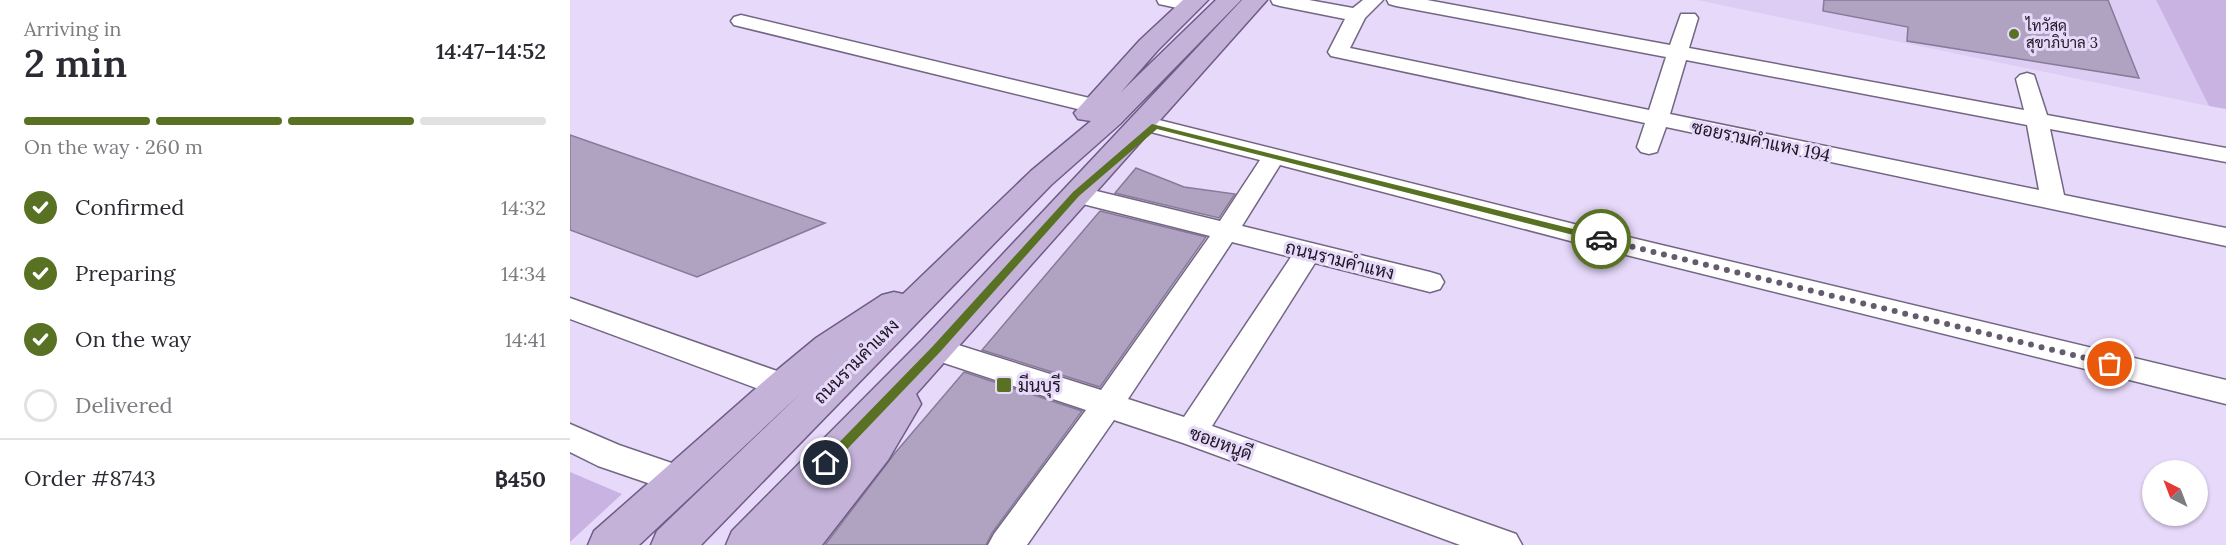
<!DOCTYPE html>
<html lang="en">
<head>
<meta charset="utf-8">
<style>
  body { margin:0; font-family:Lora,Sarabun,serif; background:#f7f7f7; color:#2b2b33; height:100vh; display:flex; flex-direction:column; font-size:22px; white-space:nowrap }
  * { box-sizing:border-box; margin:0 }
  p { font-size:20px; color:#7c7c81 }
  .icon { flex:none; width:33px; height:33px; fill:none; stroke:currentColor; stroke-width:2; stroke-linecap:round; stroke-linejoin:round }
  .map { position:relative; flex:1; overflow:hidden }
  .sheet { display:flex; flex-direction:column; background:#fff; width:570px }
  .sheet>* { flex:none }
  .needle { width:39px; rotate:318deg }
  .tools { position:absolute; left:1572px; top:460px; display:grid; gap:12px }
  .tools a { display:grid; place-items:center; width:66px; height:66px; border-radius:50%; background:#fff; box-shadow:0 2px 4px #0004; font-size:30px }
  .pin { position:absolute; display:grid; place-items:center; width:51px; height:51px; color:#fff; margin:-26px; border:3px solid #fff; border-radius:50%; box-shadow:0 2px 6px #0007 }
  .courier { position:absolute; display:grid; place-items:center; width:60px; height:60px; margin:-30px; border:4px solid #587122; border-radius:50%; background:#fff; color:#222; box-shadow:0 2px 8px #0007 }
  .summary em { font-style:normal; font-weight:600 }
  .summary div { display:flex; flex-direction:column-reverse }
  .summary { display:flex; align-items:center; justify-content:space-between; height:102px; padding:0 24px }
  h1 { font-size:39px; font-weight:600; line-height:45px }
  .bar { display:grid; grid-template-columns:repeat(4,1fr); gap:9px 6px; align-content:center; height:72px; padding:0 24px }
  .bar i { height:8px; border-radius:4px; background:#e1e1e2 }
  .bar .active { background:#587122 }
  .bar p { grid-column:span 4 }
  .line { display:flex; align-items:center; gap:15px; padding:0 24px; border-top:2px solid #e1e1e2 }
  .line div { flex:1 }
  ol { padding:0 24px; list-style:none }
  li { display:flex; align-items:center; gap:18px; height:66px }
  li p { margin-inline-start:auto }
  li .icon { padding:6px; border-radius:50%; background:#587122; color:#fff; stroke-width:4 }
  li:last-child { color:#7c7c81 }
  li i { width:33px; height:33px; border:3px solid #e1e1e2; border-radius:50% }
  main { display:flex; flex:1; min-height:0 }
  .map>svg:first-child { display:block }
  .built { fill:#ddccf3 }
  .green { fill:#c8b3e2 }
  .building { fill:#b0a3c2; stroke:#877a98; stroke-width:1.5 }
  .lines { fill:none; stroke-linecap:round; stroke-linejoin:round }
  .street-casing { stroke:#736683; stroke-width:3 }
  .primary-casing { stroke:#705b88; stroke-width:3 }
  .street { fill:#fff; fill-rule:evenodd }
  .primary { fill:#c4b2d8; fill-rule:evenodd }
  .route { fill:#587122 }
  .done { stroke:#645b6e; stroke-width:6; stroke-dasharray:0 10.8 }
  .poi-dot { fill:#587122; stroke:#e7d9fa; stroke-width:2 }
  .labels { text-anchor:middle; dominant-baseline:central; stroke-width:6; stroke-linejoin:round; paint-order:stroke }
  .far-poi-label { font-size:15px; fill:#1d1723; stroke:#e7d9fa; text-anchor:start }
  .street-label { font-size:18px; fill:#1d1723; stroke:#e7d9fa }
  .poi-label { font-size:18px; fill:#1d1723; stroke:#e7d9fa; text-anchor:start }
</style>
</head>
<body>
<main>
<section class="sheet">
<div class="summary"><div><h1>2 min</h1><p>Arriving in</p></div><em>14:47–14:52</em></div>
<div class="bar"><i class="active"></i><i class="active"></i><i class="active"></i><i></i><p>On the way · 260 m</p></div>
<ol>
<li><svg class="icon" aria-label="check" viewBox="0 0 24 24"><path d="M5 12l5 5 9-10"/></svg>Confirmed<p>14:32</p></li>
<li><svg class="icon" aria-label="check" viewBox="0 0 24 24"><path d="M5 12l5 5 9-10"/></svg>Preparing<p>14:34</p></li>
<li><svg class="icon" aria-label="check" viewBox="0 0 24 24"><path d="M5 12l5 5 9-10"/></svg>On the way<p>14:41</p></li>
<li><i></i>Delivered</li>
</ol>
<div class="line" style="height:78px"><div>Order #8743</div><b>฿450</b></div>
</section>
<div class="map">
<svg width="1656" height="545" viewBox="0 0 1656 545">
  <rect width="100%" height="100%" fill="#e7d9fa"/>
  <!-- built -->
  <path class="built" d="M1127 0H1586L1639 106Z"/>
  <!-- green -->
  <path class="green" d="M1586 0H1656V109L1639 106Z
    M0 472 52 494 0 542Z"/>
  <!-- building -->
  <path class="building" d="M1254 0H1538L1569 78 1337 41 1338 27 1253 11Z
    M0 135 43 150 255 223 127 277 0 230Z
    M566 168 614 187 665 194 649 218 545 193Z
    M530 211 636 237 530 387 412 350Z
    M394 372 512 411 422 533 416 545H255L325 453Z"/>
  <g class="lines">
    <!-- street casing -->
    <g class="street-casing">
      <path id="street" d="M587 0H624L630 5 628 9 621 11 589 4Z
        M701 0H739L783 8 793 0H813L795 18 780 48 1079 110 1096 57 826 6 819 4 817 0H857L1100 45 1111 14H1125L1128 18 1119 48 1454 110 1446 79 1450 75 1457 73 1464 75 1477 115 1656 148V162L1480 129 1494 195 1656 228V246L1096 127 1087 152 1079 154 1071 152 1067 147 1075 123 761 56 758 52 775 19 710 6 703 4ZM1116 60 1457 125 1469 190 1100 114Z
        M171 15 532 101 535 106 532 111 524 113 164 25 161 21 164 17Z
        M585 119 1008 225 1656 380V404L1008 243 710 165 672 226 860 272 870 275 874 282 870 289 860 292 745 263 642 426 946 534 952 545H890L613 443 544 420 457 545H418L424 534 516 410 356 357 351 349 356 341 366 338 531 390 640 236 497 200 494 194 497 188 506 186 650 221 690 160 577 131 574 126 577 121ZM662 242 721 257 614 417 558 399Z
        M0 298 224 377 228 386 224 395 213 398 0 319Z
        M0 424 49 445 122 470 127 480 122 490 110 494 28 466 0 452Z"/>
    </g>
    <!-- primary casing -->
    <g class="primary-casing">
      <path id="primary" d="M613 0H638L588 50 551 92 646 0H671L550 124 481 185 131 545H81L87 531 231 393 69 545H18L24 531 200 376 246 338 312 295 324 292 333 294 461 171 521 121 508 119 504 113 570 40Z
        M672 0H697L346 394 351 404 318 460 252 545H156L162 531 353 339Z"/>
    </g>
    <!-- street -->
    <use href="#street" class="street"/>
    <!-- primary -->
    <use href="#primary" class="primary"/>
  </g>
  <!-- route -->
  <path class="route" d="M582 124 1031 236 1035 239 1031 242 587 129 509 196 370 352 260 467H252V460L363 346 503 192Z"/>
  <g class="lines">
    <!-- done -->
    <path class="done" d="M1031 239 1540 364"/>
  </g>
  <!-- markers -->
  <g class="poi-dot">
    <circle cx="1444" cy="34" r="6"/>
    <rect x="426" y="377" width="16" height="16" rx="3"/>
  </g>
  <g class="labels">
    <!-- far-poi labels -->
    <g class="far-poi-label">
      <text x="1456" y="25">ไทวัสดุ<tspan x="1456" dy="17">สุขาภิบาล 3</tspan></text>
    </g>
    <!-- street labels -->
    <g class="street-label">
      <text transform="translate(1191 141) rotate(12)">ซอยรามคำแหง 194</text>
      <text transform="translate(770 260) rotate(14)">ถนนรามคำแหง</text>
      <text transform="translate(286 361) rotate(-45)">ถนนรามคำแหง</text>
      <text transform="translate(651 443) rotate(20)">ซอยหนูดี</text>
    </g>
    <!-- poi labels -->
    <g class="poi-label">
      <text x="448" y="385">มีนบุรี</text>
    </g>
  </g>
</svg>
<div class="tools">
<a><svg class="needle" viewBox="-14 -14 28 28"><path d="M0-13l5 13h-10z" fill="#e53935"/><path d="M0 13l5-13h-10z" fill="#7c7c81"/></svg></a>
</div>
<div class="pin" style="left:1540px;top:364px;background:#ea580c"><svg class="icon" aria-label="bag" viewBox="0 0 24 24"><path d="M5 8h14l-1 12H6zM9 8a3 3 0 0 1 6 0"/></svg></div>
<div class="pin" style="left:256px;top:463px;background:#1f2937"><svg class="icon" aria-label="home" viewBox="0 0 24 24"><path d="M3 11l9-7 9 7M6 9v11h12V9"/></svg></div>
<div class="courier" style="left:1031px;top:239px"><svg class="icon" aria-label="car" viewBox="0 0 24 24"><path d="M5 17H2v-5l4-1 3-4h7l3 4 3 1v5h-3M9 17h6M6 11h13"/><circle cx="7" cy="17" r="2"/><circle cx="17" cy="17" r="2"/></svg></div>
</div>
</main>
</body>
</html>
